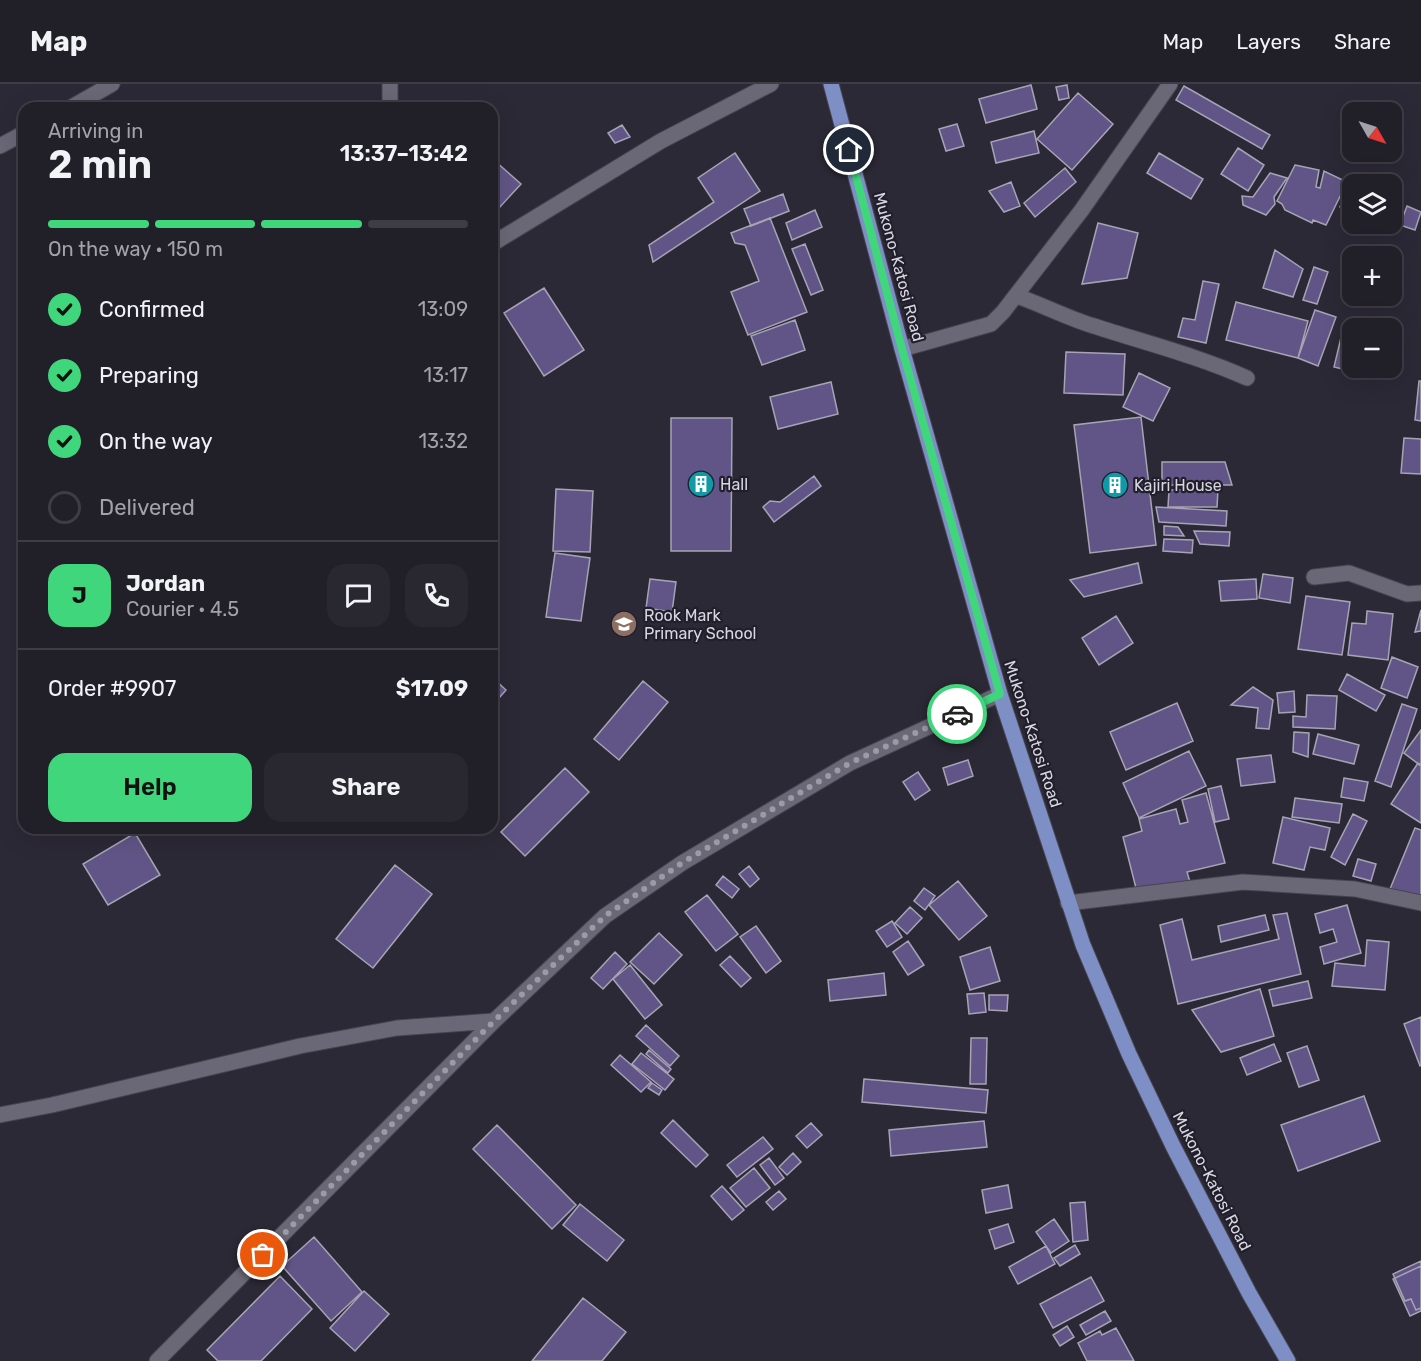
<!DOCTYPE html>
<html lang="en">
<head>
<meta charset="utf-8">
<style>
  body { margin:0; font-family:Rubik,sans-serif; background:#292730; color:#f1f3f6; height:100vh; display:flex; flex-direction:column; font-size:22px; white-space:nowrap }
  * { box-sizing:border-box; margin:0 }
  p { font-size:20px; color:#a2a2a8 }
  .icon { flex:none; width:33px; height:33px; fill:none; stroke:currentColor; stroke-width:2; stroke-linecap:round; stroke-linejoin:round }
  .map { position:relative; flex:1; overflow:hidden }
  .panel { position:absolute; left:18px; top:18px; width:480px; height:732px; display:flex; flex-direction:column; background:#211f28; border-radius:18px; box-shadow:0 6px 24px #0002,0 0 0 2px #3e3d45 }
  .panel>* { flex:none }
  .needle { width:39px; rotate:129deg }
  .controls { position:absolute; left:1342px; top:18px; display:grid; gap:12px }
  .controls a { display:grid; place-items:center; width:60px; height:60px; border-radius:12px; background:#211f28; box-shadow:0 6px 24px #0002,0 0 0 2px #3e3d45; font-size:30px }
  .pin { position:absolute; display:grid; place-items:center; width:51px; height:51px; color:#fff; margin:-26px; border:3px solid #fff; border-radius:50%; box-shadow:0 2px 6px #0007 }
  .courier { position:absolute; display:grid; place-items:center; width:60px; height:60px; margin:-30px; border:4px solid #40d77c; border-radius:50%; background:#fff; color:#222; box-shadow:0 2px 8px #0007 }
  .summary em { font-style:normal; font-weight:600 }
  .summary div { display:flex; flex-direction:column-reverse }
  .summary { display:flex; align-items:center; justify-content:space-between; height:102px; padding:0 30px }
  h1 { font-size:39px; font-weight:600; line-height:45px }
  .bar { display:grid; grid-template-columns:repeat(4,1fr); gap:9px 6px; align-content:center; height:72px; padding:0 30px }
  .bar i { height:8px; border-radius:4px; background:#3e3d45 }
  .bar .current { background:#40d77c }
  .bar p { grid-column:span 4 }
  .line { display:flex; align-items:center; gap:15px; padding:0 30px; border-top:2px solid #3e3d45 }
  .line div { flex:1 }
  .round { display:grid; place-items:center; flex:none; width:63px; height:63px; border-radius:18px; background:#292730 }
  ol { padding:0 30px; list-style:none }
  li { display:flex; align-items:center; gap:18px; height:66px }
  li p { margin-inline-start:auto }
  li .icon { padding:6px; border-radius:50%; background:#40d77c; color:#111; stroke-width:4 }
  li:last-child { color:#a2a2a8 }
  li i { width:33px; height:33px; border:3px solid #3e3d45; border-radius:50% }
  .primary-button { display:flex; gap:12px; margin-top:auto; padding:12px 30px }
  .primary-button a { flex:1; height:69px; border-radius:18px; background:#40d77c; color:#111; font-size:24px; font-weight:600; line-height:69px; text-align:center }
  .primary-button a+a { background:#292730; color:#f1f3f6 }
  header { display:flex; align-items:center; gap:36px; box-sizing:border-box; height:84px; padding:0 30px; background:#211f28; border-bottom:2px solid #3e3d45 }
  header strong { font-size:28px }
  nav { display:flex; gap:33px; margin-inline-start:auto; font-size:21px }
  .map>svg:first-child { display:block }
  .building { fill:#615587; stroke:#a6a4b4; stroke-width:1.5 }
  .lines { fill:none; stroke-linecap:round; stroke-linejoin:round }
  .minor-casing { stroke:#474450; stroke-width:17 }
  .major-casing { stroke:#474450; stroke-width:17 }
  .minor { stroke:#6a6877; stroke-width:15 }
  .major { stroke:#7d8fc4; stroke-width:15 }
  .done { stroke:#9c9aa4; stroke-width:6; stroke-dasharray:0 10.8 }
  .route { stroke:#40d77c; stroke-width:8 }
  .labels { text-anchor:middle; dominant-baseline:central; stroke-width:4.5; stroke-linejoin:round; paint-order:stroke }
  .street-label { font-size:16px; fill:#d8d7e0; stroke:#221f2c }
  .poi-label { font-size:16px; fill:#d8d7e0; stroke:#221f2c; text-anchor:start }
</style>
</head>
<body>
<header>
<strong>Map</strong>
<nav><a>Map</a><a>Layers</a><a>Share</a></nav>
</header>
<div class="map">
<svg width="1421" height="1277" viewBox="0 0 1421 1277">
  <rect width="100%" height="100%" fill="#2c2936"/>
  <!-- building -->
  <path class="building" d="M1031 1 1037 25 986 39 979 15Z
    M1067 1 1069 14 1059 16 1056 3Z
    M1184 2 1270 51 1262 65 1176 16Z
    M1078 9 1113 40 1072 86 1037 55Z
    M957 40 964 62 946 67 939 45Z
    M622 41 630 53 615 59 608 49Z
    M1034 47 1039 69 996 79 991 58Z
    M1238 64 1264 81 1248 107 1221 90Z
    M735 69 760 107 653 178 649 161 714 118 698 94Z
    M1159 69 1203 95 1191 115 1147 89Z
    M495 77 521 100 499 124 492 118V81Z
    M1295 81 1319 86 1316 103 1320 104 1324 87 1347 98 1326 141 1313 136 1312 139 1285 126 1282 120 1277 117Z
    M1065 84 1076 98 1035 133 1024 119Z
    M1270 89 1287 94 1274 113 1275 120 1266 131 1243 121 1242 112 1253 113Z
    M1011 98 1020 122 1004 128 989 107Z
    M1351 98 1356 100H1353V129L1340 123Z
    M783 110 789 127 751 142 744 125Z
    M1407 122 1421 128 1415 146 1400 141Z
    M815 126 822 143 792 156 786 139Z
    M770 134 807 228 748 251 731 208 759 197 745 161 735 159 731 149Z
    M1098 139 1138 149 1127 194 1082 200Z
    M805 160 823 206 811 211 792 165Z
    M1275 166 1303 185 1293 213 1263 204Z
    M1314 183 1328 188 1317 220 1303 216Z
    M1203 197 1219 200 1206 259 1178 253 1183 234 1195 236Z
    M544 204 584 266 544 292 504 229Z
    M1236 218 1308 237 1298 274 1226 256Z
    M1315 226 1336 233 1318 282 1298 274Z
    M795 236 805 266 762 281 751 252Z
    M1344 241 1360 244H1353V284H1365L1363 290 1334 283Z
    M1066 268 1125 270 1123 311 1064 309Z
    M1139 289 1170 304 1153 337 1123 323Z
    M1419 297H1421V337L1415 336Z
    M831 298 838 330 778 345 770 313Z
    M1141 333 1156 461 1090 469 1074 341Z
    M671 334H732L731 467H671Z
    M1404 354 1421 355V390L1401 389Z
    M1162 378H1225L1232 401H1162Z
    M814 392 821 402 774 438 763 423 770 417 780 418Z
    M556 405 593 407 590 468 553 467Z
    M1218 405 1217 423H1168L1169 406Z
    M1156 423 1227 427 1226 442 1159 438Z
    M1164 442 1178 443 1184 452 1164 451Z
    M1194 447 1230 448 1229 462 1200 460Z
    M1164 455 1193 456 1192 469 1163 467Z
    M555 469 590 474 581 537 546 533Z
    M1138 479 1142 499 1084 513 1070 496Z
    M1263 490 1293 494 1290 519 1259 514Z
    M650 495 676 498 672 528 646 524Z
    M1256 495 1257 515 1221 517 1219 497Z
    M1306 512 1350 518 1342 571 1298 565Z
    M1421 526V547L1415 548Z
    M1367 527 1393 530 1388 576 1348 571 1352 539 1366 540Z
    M1116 532 1133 559 1099 581 1082 554Z
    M1392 573 1418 583 1407 614 1381 604Z
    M1347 590 1385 611 1376 627 1339 606Z
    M492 593 506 606 492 622Z
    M643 597 668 618 619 676 594 655Z
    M1253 603 1273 616 1269 645 1256 644 1258 624 1231 621Z
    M1294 607 1295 628 1279 629 1277 609Z
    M1307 611 1337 612 1335 645 1293 643V632L1306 633Z
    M1177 619 1193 657 1126 686 1110 648Z
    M1402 620 1417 625 1391 703 1375 697Z
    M1421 646V682L1404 669Z
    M1294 648 1309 649 1308 673 1293 668Z
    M1318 650 1359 661 1354 680 1313 670Z
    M1189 667 1206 702 1139 734 1123 699Z
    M1271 671 1275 698 1241 702 1237 675Z
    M968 676 973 692 948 701 943 684Z
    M1418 679 1421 681V739L1391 720Z
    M565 684 589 708 525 772 501 748Z
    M918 688 930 706 915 716 903 698Z
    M1344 694 1368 698 1364 717 1341 713Z
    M1221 702 1229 735 1215 738 1208 705Z
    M1206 709 1225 779 1187 788 1190 798 1138 812 1123 753 1142 747 1139 735 1176 725 1180 740 1188 738 1182 716Z
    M1295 714 1342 720 1339 739 1292 733Z
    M1353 730 1367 737 1345 781 1331 773Z
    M1283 733 1330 744 1325 766 1310 763 1304 786 1273 779Z
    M1415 744 1421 746V812L1419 816 1390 805Z
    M135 749 160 791 108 821 83 780Z
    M1358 775 1376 780 1371 797 1353 792Z
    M395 781 432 810 373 884 336 855Z
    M749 782 759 795 750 803 739 790Z
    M723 792 739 805 732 814 716 801Z
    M958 797 987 832 959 856 929 821Z
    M924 804 935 812 925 826 914 817Z
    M707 811 738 850 716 867 685 828Z
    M1347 821 1361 869 1324 880 1320 863 1337 858 1333 845 1320 849 1315 830Z
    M910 823 922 834 907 850 895 839Z
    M1287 829 1301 890 1178 920 1160 841 1182 835 1192 876 1279 855 1273 831Z
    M1265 831 1269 846 1221 858 1218 842Z
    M892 837 902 853 887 863 876 847Z
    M756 842 781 877 766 889 740 853Z
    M659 849 682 871 654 900 630 878Z
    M1367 856 1389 858 1385 906 1332 902 1335 879 1365 882Z
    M908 857 924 881 908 891 893 868Z
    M990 863 1000 897 970 906 960 873Z
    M615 868 627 880 603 905 591 894Z
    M730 872 751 894 741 903 720 881Z
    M630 881 662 921 645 935 613 895Z
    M884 889 886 911 830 917 828 896Z
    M1308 897 1312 914 1273 922 1269 906Z
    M1260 905 1274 952 1221 968 1192 926Z
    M984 909 986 928 969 930 967 910Z
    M989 911H1008L1007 927 989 926Z
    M1421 933V981L1420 982 1404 940Z
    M646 941 679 972 670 982 636 952Z
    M971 954H987L986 1000H970Z
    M1274 960 1281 977 1247 991 1240 974Z
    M1307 962 1319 996 1299 1003 1287 969Z
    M649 966 671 985 668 989 646 970Z
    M641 969 674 995 665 1006 632 980Z
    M620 971 651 998 641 1008 611 981Z
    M864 995 988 1006 986 1029 862 1018Z
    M652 999 662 1006 659 1011 648 1004Z
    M1364 1012 1380 1057 1298 1087 1281 1041Z
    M673 1036 708 1071 696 1083 661 1049Z
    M984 1037 987 1063 891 1072 889 1046Z
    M811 1039 822 1051 807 1064 796 1052Z
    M497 1041 576 1121 552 1145 473 1065Z
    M763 1053 773 1065 737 1093 727 1081Z
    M793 1069 801 1078 787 1091 779 1083Z
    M769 1074 784 1094 775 1101 760 1081Z
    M754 1084 770 1104 746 1123 730 1104Z
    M1008 1101 1012 1124 986 1129 982 1106Z
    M722 1102 744 1126 732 1136 711 1112Z
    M779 1107 786 1115 773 1126 766 1118Z
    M1085 1118 1088 1156 1073 1158 1070 1119Z
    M580 1120 624 1156 607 1177 563 1141Z
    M1054 1135 1069 1157 1051 1169 1036 1148Z
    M1008 1140 1014 1158 995 1165 989 1146Z
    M314 1153 362 1208 331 1237 282 1182Z
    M1075 1161 1080 1170 1060 1182 1054 1174Z
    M1046 1162 1055 1180 1018 1200 1009 1183Z
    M1421 1177V1224L1416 1226 1411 1215 1405 1217 1393 1190Z
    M1421 1182V1227L1410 1232 1393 1195Z
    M280 1192 312 1225 261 1277H218L207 1266Z
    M1091 1193 1104 1217 1053 1244 1040 1220Z
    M364 1207 389 1230 355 1267 330 1244Z
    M583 1214 626 1248 602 1277H532Z
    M1105 1227 1111 1237 1086 1251 1080 1241Z
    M1067 1242 1074 1253 1060 1262 1053 1251Z
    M1116 1244 1134 1277H1087L1078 1259 1100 1247 1102 1251Z"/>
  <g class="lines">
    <!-- minor casing -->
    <g class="minor-casing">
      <path id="minor" d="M390 0V24
        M70 24 112 0
        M0 62 24 49
        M492 160 661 57 771 0
        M1017 212C1043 221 1067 234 1094 242 1146 259 1198 272 1247 294
        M902 265 991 240 1003 228 1081 127 1170 0
        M1314 493 1349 489 1407 510 1421 509
        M1068 819 1243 798 1355 805 1421 819
        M0 1031 52 1021 300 962 397 944 494 937
        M157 1277 494 937 605 832 682 779 850 679 1000 610"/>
    </g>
    <!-- major casing -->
    <g class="major-casing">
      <path id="major" d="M831 0 902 265 1000 610 1083 861 1129 970 1173 1062 1249 1209 1288 1277"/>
    </g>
    <!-- minor -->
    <use href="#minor" class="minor"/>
    <!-- major -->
    <use href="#major" class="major"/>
  </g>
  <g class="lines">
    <!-- done -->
    <path class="done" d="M263 1171 494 937 605 832 682 779 850 679 957 630"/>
    <!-- route -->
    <path class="route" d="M849 66 902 265 1000 610 957 630"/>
  </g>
  <!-- icons -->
  <defs>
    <g id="building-disc" transform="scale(1.35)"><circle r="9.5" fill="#0f9aa8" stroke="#221f2c"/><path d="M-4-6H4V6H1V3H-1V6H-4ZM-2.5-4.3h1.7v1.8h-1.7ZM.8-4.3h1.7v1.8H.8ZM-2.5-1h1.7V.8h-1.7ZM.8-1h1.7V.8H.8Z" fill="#fff"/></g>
    <g id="school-disc" transform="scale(1.35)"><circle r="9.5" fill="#8d6e63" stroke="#221f2c"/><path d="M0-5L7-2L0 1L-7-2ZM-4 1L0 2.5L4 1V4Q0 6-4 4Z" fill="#fff"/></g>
  </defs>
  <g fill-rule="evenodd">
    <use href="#building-disc" x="701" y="400"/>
    <use href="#building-disc" x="1115" y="401"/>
    <use href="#school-disc" x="624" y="540"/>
  </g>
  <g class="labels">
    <!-- street labels -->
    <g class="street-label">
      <text transform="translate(899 183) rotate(75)">Mukono-Katosi Road</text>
      <text transform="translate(1033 650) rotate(72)">Mukono-Katosi Road</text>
      <text transform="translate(1212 1097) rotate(63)">Mukono-Katosi Road</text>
    </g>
    <!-- poi labels -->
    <g class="poi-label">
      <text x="720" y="400">Hall</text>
      <text x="1134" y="401">Kajiri House</text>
      <text x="644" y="531">Rook Mark<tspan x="644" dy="18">Primary School</tspan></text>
    </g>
  </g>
</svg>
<div class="controls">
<a><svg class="needle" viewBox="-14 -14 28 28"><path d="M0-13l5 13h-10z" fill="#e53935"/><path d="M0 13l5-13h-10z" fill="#a2a2a8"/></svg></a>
<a><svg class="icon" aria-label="layers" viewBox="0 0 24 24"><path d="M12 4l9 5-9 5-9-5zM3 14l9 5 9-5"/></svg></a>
<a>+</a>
<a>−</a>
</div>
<div class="pin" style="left:263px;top:1171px;background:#ea580c"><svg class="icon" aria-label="bag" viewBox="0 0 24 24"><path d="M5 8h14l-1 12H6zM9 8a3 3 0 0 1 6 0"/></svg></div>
<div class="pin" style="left:849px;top:66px;background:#1f2937"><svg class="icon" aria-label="home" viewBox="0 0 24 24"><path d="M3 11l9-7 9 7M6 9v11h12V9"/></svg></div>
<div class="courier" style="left:957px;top:630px"><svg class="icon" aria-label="car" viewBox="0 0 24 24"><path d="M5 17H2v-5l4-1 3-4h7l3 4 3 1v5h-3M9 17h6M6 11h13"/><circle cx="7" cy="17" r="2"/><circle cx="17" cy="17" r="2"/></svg></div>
<section class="panel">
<div class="summary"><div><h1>2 min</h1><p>Arriving in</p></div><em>13:37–13:42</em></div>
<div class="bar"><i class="current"></i><i class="current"></i><i class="current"></i><i></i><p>On the way · 150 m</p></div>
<ol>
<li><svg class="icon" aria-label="check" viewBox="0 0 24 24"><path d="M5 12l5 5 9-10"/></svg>Confirmed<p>13:09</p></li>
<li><svg class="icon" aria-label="check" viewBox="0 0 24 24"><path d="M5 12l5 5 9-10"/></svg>Preparing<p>13:17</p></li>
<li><svg class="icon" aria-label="check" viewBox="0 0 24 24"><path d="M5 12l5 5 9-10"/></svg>On the way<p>13:32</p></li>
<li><i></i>Delivered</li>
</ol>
<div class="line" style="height:108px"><b class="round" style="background:#40d77c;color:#111">J</b><div><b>Jordan</b><p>Courier · 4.5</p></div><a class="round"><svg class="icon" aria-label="chat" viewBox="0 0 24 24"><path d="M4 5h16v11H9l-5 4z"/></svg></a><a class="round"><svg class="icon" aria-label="phone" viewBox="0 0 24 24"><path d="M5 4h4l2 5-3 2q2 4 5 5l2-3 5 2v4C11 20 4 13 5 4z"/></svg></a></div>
<div class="line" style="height:78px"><div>Order #9907</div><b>$17.09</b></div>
<div class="primary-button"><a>Help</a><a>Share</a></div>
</section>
</div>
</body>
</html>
